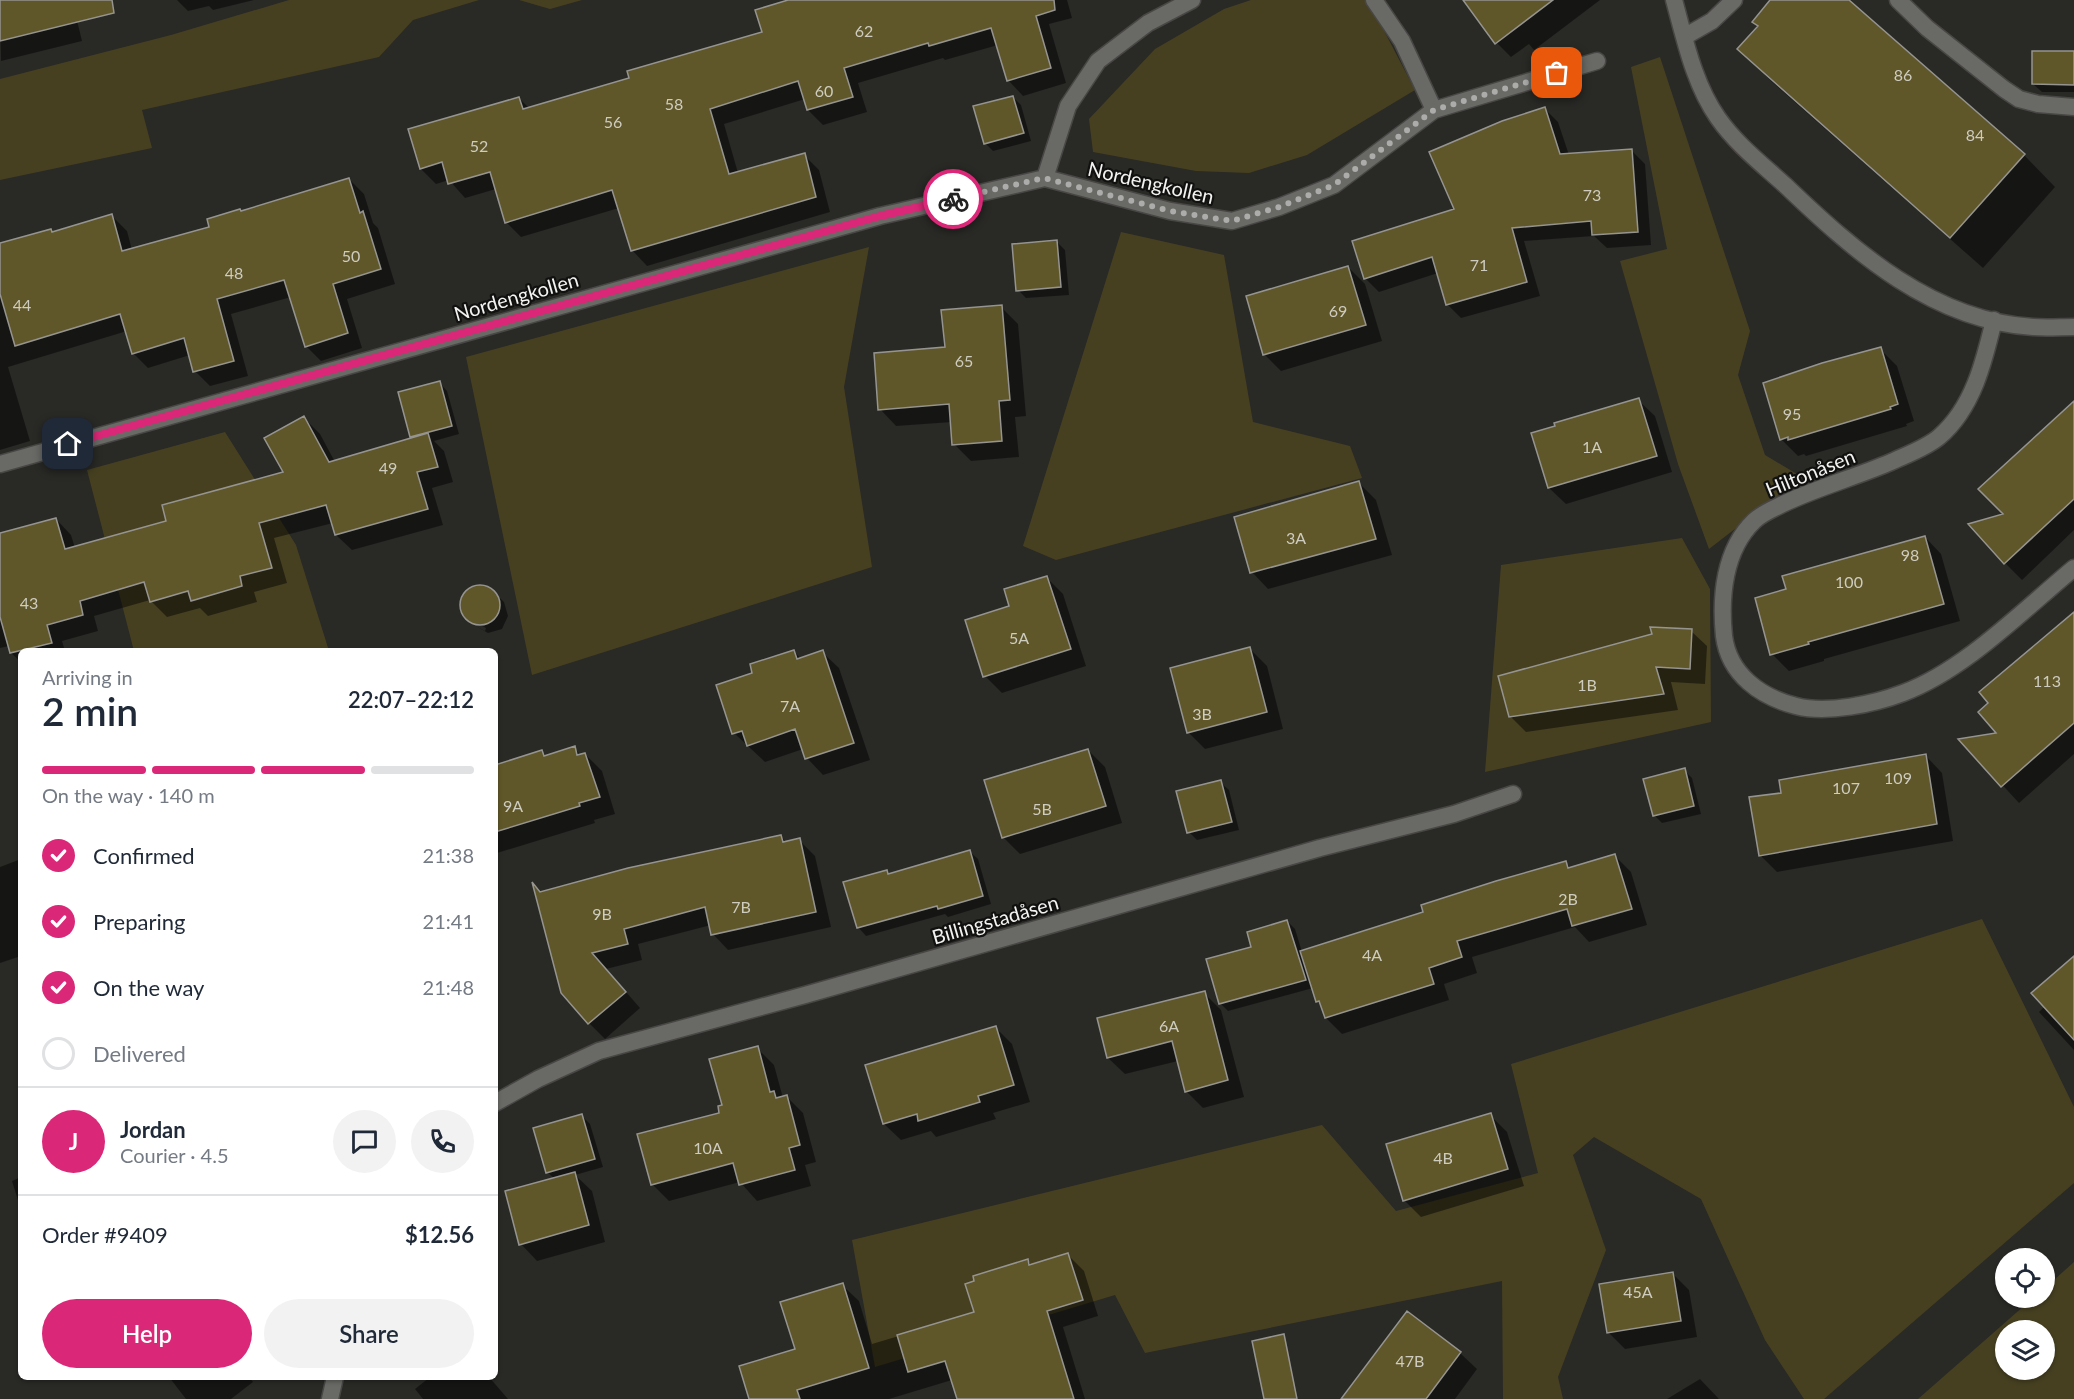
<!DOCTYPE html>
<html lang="en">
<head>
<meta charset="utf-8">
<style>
  body { margin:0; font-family:Lato,sans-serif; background:#f2f2f3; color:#1f2937; height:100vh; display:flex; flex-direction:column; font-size:22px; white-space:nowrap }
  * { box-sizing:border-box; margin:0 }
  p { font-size:20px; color:#747a83 }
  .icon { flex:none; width:33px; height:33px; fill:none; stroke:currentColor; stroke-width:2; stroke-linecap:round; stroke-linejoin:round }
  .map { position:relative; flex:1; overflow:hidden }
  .drawer { position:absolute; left:18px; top:648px; width:480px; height:732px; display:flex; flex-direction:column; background:#fff; border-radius:9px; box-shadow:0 2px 4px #0004 }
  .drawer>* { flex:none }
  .controls { position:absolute; left:1995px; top:1248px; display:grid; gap:12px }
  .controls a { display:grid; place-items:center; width:60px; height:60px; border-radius:50%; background:#fff; box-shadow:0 2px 4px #0004; font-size:30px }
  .pin { position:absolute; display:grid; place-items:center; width:51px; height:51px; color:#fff; margin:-26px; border-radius:12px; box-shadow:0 3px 9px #0006 }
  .courier { position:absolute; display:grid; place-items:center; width:60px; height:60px; margin:-30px; border:4px solid #db2777; border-radius:50%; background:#fff; color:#222; box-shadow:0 2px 8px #0007 }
  .overview em { font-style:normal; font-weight:600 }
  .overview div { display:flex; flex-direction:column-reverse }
  .overview { display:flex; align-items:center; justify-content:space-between; height:102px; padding:0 24px }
  h1 { font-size:39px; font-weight:600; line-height:45px }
  .bar { display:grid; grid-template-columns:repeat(4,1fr); gap:9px 6px; align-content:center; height:72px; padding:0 24px }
  .bar i { height:8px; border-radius:4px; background:#e0e1e3 }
  .bar .selected { background:#db2777 }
  .bar p { grid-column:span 4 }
  .line { display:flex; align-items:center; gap:15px; padding:0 24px; border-top:2px solid #e0e1e3 }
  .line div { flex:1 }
  .round { display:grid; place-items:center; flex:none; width:63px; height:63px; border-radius:32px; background:#f2f2f3 }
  ol { padding:0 24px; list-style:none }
  li { display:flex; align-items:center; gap:18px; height:66px }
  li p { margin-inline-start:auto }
  li .icon { padding:6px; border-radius:50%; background:#db2777; color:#fff; stroke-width:4 }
  li:last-child { color:#747a83 }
  li i { width:33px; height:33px; border:3px solid #e0e1e3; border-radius:50% }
  .button { display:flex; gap:12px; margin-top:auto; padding:12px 24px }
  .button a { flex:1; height:69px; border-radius:36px; background:#db2777; color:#fff; font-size:24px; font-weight:600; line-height:69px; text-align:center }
  .button a+a { background:#f2f2f3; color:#1f2937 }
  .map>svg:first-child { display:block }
  .green { fill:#464021; fill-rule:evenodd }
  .shadow { fill:#0007 }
  .building { fill:#5f5629; stroke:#959491; stroke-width:1.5 }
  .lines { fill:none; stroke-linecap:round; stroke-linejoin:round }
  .minor-casing { stroke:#484745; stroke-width:19 }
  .minor { stroke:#696966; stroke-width:16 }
  .done { stroke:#acacaa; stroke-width:6; stroke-dasharray:0 10.8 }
  .route { stroke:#db2777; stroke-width:8 }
  .labels { text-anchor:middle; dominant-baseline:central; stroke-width:4.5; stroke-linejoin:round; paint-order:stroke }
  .number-label { font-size:16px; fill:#ceccbf }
  .street-label { font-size:20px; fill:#f3f3f1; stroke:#111110 }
</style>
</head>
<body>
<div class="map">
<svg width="2074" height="1399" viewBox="0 0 2074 1399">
  <rect width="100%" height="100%" fill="#292926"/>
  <!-- green -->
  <path class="green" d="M289 0H479L413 20 379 57 142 110 152 148 0 180V79L171 35Z
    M519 0H582L550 9Z
    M1251 0H1368L1415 90 1307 155 1249 173 1196 171 1093 152 1089 119 1155 49 1224 9Z
    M1660 57 1750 331 1738 375 1765 455 1802 477 1709 549 1678 464 1620 261 1667 249 1631 67Z
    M1121 232 1224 255 1253 422 1350 446 1362 478 1056 560 1023 546Z
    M869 247 844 387 872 567 532 675 466 357Z
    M225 432 296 545 329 651H134L87 470Z
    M1682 538 1710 589 1711 722 1485 772 1501 565Z
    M1982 919 2074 1107V1183L1824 1399H1804L1765 1340 1701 1199 1594 1137 1573 1155 1606 1250 1558 1377 1563 1399H1503L1502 1281 1145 1353 1115 1295 875 1367 852 1240 1322 1125 1396 1211 1538 1173 1511 1064Z
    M2074 1262V1399H1918L2033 1298H2044L2045 1288ZM2006 1330H2044V1370H2006Z"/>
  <!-- shadow -->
  <path class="shadow" d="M0 0H72L82 41 1 61Z
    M177 0H254L213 10 209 6 188 11Z
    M792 0H1067L1072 18 1049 24 1066 83 1023 96 1008 80 998 45 945 60 943 58 858 83 867 112 823 125 808 110 805 99 724 124 738 173 804 155 819 170 830 212 647 266 632 250 619 208 521 237 506 222 496 189 465 198 449 180 436 184 421 169 519 98 529 108 631 79 764 33Z
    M1465 0H1600L1534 50 1529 44 1511 57 1497 43Z
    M1782 0H1848L2024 155 2055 187 1983 268 1771 81 1739 49Z
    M2074 53V92H2042L2033 84Z
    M1013 97 1021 105 1031 141 993 151 985 143Z
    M1545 109 1558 122 1569 155 1632 151 1645 164 1651 245 1607 248 1594 236 1524 241 1540 296 1461 318 1447 304 1438 273 1379 292 1365 278 1456 210Z
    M349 179 364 194 373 223 378 228 395 284 347 299 362 348 321 361 306 346 291 297 231 314 248 376 210 386 195 371 190 355 148 368 133 353 127 331 8 367 30 441 0 450V246L112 216 127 231 132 250 211 228 241 213Z
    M1056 241 1065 250 1069 295 1026 298 1018 290Z
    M1348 267 1365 284 1382 341 1281 371 1264 354Z
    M1001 307 1018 324 1026 416 1015 417 1019 457 971 461 954 444 952 422 896 426 880 409 946 348Z
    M1880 349 1897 366 1914 421 1906 424 1907 426 1806 456 1804 454 1798 456 1781 439Z
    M439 382 447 391 459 434 434 441 444 451 453 482 432 488 443 525 352 550 336 535 333 523 274 538 287 583 254 592 257 602 208 616 200 608 167 617 150 600 94 616 98 631 62 641 65 651H21V662L11 653 9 646 0 648V579L56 519 71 535 75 548 168 522 286 473 304 418 320 434 335 462 414 439 412 436Z
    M1638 400 1655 416 1672 472 1566 504 1549 488Z
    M2074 402V530L2022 580 2005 563V515Z
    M1359 483 1376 500 1392 555 1268 589 1252 572Z
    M1925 537 1941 554 1960 621 1824 659V661L1789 671 1772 654 1787 590Z
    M1047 578 1063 594 1086 666 1002 693 985 676 1011 607Z
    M482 586 495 593 504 602 508 616 502 629 488 633 472 624 485 631 486 628 470 620V622L466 618 461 604 468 591Z
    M2074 614V754L2019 803 1961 740 1998 734Z
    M1691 631 1707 646 1705 684 1671 682 1678 710 1526 732 1510 716Z
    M1250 649 1267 666 1283 729 1205 749 1188 732Z
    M794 651 801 659 822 652 839 668 870 760 823 775 807 758 803 749 765 762 734 733 754 673Z
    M574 748 581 755 585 754 602 771 615 814 594 820 595 823 497 853 495 852V766L542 752 547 757Z
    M1088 750 1105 767 1122 823 1020 854 1003 837Z
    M1926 756 1942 773 1953 841 1777 872 1760 855 1783 794Z
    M1684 770 1692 778 1701 814 1662 823 1654 815Z
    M1220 782 1229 790 1239 830 1197 840 1189 832Z
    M781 836 787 843 799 840 815 856 831 927 728 950 713 934 711 925 638 944 642 960 606 969 640 1008 605 1039 589 1023 541 893Z
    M969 851 978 859 991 904 948 917 945 914 866 936 858 927 887 872 889 875Z
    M1615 856 1631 872 1647 925 1589 942 1575 927 1472 957 1477 973 1444 984 1449 1000 1342 1034 1326 1018 1323 1007 1317 1001 1313 988 1228 1011 1220 1003 1253 948 1287 921 1295 929 1302 952 1425 913 1565 862 1572 869Z
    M21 859V956L0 963V867Z
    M2074 958V1050L2039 1012 2045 1006Z
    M1204 993 1221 1010 1244 1097 1203 1108 1186 1091 1178 1061 1125 1074 1108 1058Z
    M996 1028 1012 1044 1030 1102 993 1113 996 1119 936 1137 931 1131 901 1140 884 1124Z
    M757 1048 774 1065 783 1098 787 1097 803 1113 816 1162 805 1165 811 1186 757 1201 740 1182 669 1201 652 1184 721 1114 724 1106Z
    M1490 1115 1507 1132 1524 1186 1421 1217 1404 1200Z
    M582 1116 590 1124 603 1167 575 1175 592 1191 605 1242 537 1261 521 1244 555 1179 547 1172Z
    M21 1177V1210L12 1181Z
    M1068 1255 1084 1271 1098 1316 1063 1327 1085 1399H958L952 1380 889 1399H751L797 1350 842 1285 859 1301 872 1344 976 1313 1027 1260 1032 1265Z
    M1673 1274 1689 1290 1697 1337 1625 1349 1608 1332Z
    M1460 1353 1477 1369 1455 1399H1343Z
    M169 1377H249L253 1382 231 1399H186Z
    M430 1377H489L508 1399H423L415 1389Z
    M1700 1379 1719 1399H1667Z"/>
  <!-- building -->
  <path class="building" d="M0 0H112L114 13 0 41Z
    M788 0H1054L1055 10 1036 16 1051 68 1007 81 991 28 929 46 928 43 844 68 853 97 807 110 798 81 710 109 729 174 805 153 816 197 631 251 612 190 505 223 490 172 448 184 442 162 420 169 408 129 519 97 523 109 629 78 627 71 762 32 755 10Z
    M1463 0H1553L1495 44Z
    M1770 0H1849L2025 154 1950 238 1737 49 1758 26 1752 22Z
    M2032 51H2074V85L2032 84Z
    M1013 96 1024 133 984 144 973 106Z
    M1545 107 1560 154 1632 149 1638 232 1592 235 1591 221 1512 228 1527 282 1446 305 1432 257 1364 279 1352 241 1454 209 1429 152 1502 121Z
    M349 178 360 213 363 211 381 269 333 284 348 333 305 347 284 280 217 299 234 361 193 372 184 338 132 354 120 314 15 346 0 294V243L51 229 52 232 112 214 122 251 209 227 207 219 240 209 241 211Z
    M1057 240 1061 287 1016 291 1012 244Z
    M1348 266 1366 325 1263 355 1246 296Z
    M1002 305 1010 400 999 401 1002 441 952 445 949 404 878 410 874 353 945 347 941 310Z
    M1881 347 1898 404 1890 407 1891 409 1788 440V437L1780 440 1763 383 1822 363Z
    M440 381 452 426 410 437 398 392Z
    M1639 398 1657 456 1548 488 1531 433 1555 426 1554 423Z
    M2074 401V499L2004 564 1968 524 2003 514 1978 489Z
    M304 416 329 462 428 433 438 467 417 472 428 509 335 535 326 505 259 523 272 568 240 576 242 586 191 601 188 591 150 602 144 582 80 601 83 615 47 625 52 643 10 653 0 617V533L56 518 65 549 166 521 162 505 283 472 264 438Z
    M1359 481 1376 539 1250 573 1234 517Z
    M1925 536 1944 604 1808 642 1809 644 1770 655 1755 598 1786 589 1782 576Z
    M1047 576 1071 649 983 677 965 620 1009 606 1004 589Z
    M460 605a20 20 0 1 1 40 0a20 20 0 1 1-40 0Z
    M2074 612V723L2001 787 1958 739 1996 733 1978 712 1988 703 1979 692Z
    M1650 627 1692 629 1690 669 1656 667 1664 694 1509 717 1498 676 1652 634Z
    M1250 647 1267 712 1187 733 1170 668Z
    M794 650 797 659 823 650 854 743 805 759 795 729 747 746 742 731 732 734 716 685 752 673 750 664Z
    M575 746 577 755 585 753 600 797 579 803 580 806 495 832V765L542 750 544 756Z
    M1088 749 1106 806 1002 838 984 780Z
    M1926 754 1937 824 1759 856 1749 797 1781 793 1779 780Z
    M1685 768 1694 806 1653 816 1643 779Z
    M1221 780 1232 822 1187 833 1176 791Z
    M781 835 783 842 800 838 816 912 711 935 705 907 624 929 628 944 592 953 626 992 588 1024 561 993 532 882 540 892 628 868Z
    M970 850 983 896 938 909 937 906 857 928 843 882 887 870 888 874Z
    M1615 854 1632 909 1572 926 1567 909 1457 941 1462 957 1429 968 1434 984 1325 1018 1319 1001 1316 1002 1300 951 1423 912 1421 905 1496 881 1566 861 1568 868Z
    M1287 920 1306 980 1219 1004 1206 959 1251 947 1247 932Z
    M2074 956V1040L2031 993Z
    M1205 991 1228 1080 1185 1092 1172 1041 1107 1058 1097 1018Z
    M996 1026 1014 1085 978 1096 980 1102 918 1121 917 1114 883 1124 865 1065Z
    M758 1046 770 1092 774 1091 776 1098 787 1095 800 1145 789 1148 795 1170 739 1185 733 1163 651 1185 637 1134 719 1113 718 1106 722 1105 709 1059Z
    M1491 1113 1508 1169 1403 1201 1386 1144Z
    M582 1114 595 1159 546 1173 533 1128Z
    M575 1172 589 1225 519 1245 505 1191Z
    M1068 1253 1083 1300 1047 1311 1074 1399H957L945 1361 908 1372 897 1335 974 1312 965 1284 974 1281 973 1276 1028 1259 1029 1265Z
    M1673 1272 1681 1321 1607 1333 1599 1284Z
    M843 1283 869 1368 797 1390 800 1399H749L739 1366 795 1349 780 1302Z
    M1407 1311 1461 1352 1426 1399H1341Z
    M1284 1334 1297 1399H1264L1252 1341Z"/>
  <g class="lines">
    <!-- minor casing -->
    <g class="minor-casing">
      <path id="minor" d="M1374 0 1402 41 1434 110
        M1674 0C1685 40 1694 84 1718 118 1736 144 1763 165 1786 186 1855 252 1933 321 2033 327 2047 328 2060 327 2074 327
        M1898 0 1927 28 2004 89 2019 99 2038 104 2074 107
        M1684 37 1712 21 1734 0
        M1045 178 1068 106 1098 61 1148 23 1192 0
        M1994 320C1984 362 1973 408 1939 437 1926 448 1906 455 1891 462 1856 477 1819 487 1785 503 1775 508 1762 513 1754 521 1724 550 1720 597 1724 636 1729 675 1761 697 1796 706 1827 714 1874 704 1903 693 1965 670 2023 610 2074 568
        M0 464 880 216 1045 178 1170 211 1232 221 1279 207 1334 185 1434 110 1597 61
        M495 1103 538 1079 599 1051 805 995 1320 848 1454 814 1513 794
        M330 1399 335 1377"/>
    </g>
    <!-- minor -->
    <use href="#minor" class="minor"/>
  </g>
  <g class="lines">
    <!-- done -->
    <path class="done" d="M953 199 1044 178 1170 211 1232 221 1279 207 1334 185 1434 110 1557 73"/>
    <!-- route -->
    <path class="route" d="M68 444 880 216 953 199"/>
  </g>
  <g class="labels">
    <!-- number labels -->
    <g class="number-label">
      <text x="864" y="30">62</text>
      <text x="1903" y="74">86</text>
      <text x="824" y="90">60</text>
      <text x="674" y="103">58</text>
      <text x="613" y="121">56</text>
      <text x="1975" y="134">84</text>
      <text x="479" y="145">52</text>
      <text x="1592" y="194">73</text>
      <text x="351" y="255">50</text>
      <text x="1479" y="264">71</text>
      <text x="234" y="272">48</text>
      <text x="22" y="304">44</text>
      <text x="1338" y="310">69</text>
      <text x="964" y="360">65</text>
      <text x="1792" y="413">95</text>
      <text x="1592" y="446">1A</text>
      <text x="388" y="467">49</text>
      <text x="1296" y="537">3A</text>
      <text x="1910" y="554">98</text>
      <text x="1849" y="581">100</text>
      <text x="29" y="602">43</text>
      <text x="1019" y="637">5A</text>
      <text x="2047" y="680">113</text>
      <text x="1587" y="684">1B</text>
      <text x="790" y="705">7A</text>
      <text x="1202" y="713">3B</text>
      <text x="1898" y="777">109</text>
      <text x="1846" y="787">107</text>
      <text x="513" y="805">9A</text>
      <text x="1042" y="808">5B</text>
      <text x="1568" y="898">2B</text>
      <text x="741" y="906">7B</text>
      <text x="602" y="913">9B</text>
      <text x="1372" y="954">4A</text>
      <text x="1169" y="1025">6A</text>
      <text x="708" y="1147">10A</text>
      <text x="1443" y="1157">4B</text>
      <text x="1638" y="1291">45A</text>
      <text x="1410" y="1360">47B</text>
    </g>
    <!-- street labels -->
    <g class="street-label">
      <text transform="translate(1151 182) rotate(13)">Nordengkollen</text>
      <text transform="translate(516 296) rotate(-16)">Nordengkollen</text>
      <text transform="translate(1810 472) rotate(-22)">Hiltonåsen</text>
      <text transform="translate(995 919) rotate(-16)">Billingstadåsen</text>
    </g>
  </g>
</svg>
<div class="controls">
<a><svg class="icon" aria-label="locate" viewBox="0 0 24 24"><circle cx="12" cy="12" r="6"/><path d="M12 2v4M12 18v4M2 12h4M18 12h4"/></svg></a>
<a><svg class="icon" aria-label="layers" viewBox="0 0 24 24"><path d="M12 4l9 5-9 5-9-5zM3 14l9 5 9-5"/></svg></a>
</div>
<div class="pin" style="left:1557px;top:73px;background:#ea580c"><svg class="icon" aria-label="bag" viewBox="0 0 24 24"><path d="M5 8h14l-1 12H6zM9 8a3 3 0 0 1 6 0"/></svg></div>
<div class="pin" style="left:68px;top:444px;background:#1f2937"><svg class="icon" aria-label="home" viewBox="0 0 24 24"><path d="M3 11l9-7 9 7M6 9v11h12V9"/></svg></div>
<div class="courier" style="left:953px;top:199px"><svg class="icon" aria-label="bike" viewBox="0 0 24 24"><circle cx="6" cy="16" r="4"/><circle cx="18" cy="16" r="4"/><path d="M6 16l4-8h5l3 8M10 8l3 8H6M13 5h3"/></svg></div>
<section class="drawer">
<div class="overview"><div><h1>2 min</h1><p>Arriving in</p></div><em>22:07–22:12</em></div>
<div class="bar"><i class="selected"></i><i class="selected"></i><i class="selected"></i><i></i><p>On the way · 140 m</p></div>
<ol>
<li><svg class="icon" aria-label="check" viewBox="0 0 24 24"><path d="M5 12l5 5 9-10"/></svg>Confirmed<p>21:38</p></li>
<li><svg class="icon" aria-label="check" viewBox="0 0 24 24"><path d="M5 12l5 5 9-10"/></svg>Preparing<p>21:41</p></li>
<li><svg class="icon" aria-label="check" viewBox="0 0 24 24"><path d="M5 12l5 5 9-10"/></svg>On the way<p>21:48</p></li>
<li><i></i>Delivered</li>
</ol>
<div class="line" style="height:108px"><b class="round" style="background:#db2777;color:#fff">J</b><div><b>Jordan</b><p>Courier · 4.5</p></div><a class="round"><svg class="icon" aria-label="chat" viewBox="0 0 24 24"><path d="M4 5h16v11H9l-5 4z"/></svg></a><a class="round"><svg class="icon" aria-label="phone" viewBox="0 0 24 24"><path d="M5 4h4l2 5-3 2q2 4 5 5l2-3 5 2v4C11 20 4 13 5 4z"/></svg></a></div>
<div class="line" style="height:78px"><div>Order #9409</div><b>$12.56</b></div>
<div class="button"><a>Help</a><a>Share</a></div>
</section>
</div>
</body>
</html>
